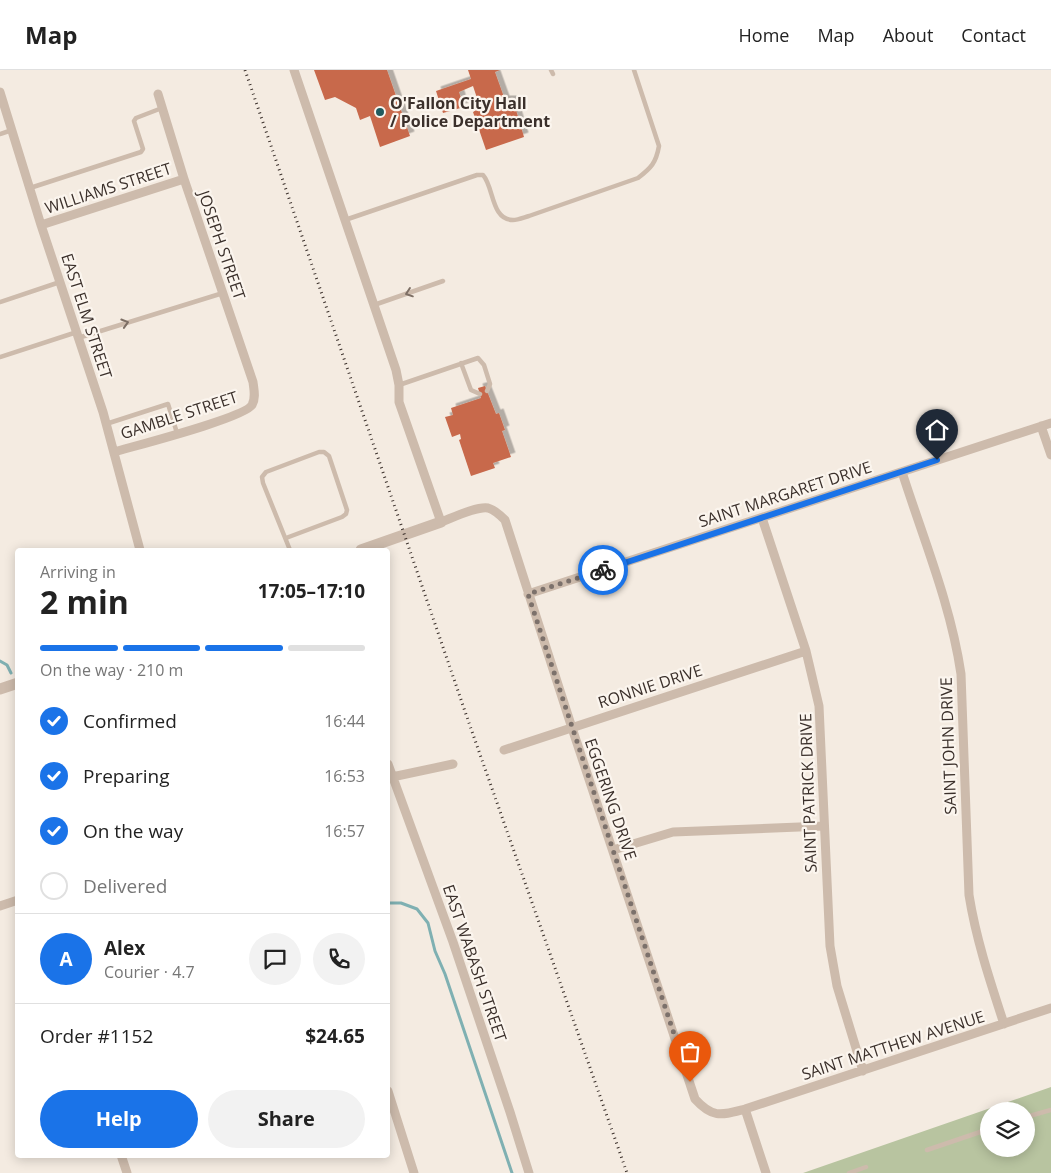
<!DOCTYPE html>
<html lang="en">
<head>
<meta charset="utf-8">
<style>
  body { margin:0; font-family:"Open Sans",sans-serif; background:#f2f2f2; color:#222; height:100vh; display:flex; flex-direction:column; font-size:19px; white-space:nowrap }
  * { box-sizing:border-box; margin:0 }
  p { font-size:16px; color:#767676 }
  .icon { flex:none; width:28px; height:28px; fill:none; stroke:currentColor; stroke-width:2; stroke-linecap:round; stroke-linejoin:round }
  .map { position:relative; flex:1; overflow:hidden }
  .side { position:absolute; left:15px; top:478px; width:375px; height:610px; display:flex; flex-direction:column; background:#fff; border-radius:5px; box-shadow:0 2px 12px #0003 }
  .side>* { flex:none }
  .controls { position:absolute; left:980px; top:1032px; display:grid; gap:10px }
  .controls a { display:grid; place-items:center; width:55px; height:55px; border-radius:50%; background:#fff; box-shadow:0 2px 12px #0003; font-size:25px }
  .pin { position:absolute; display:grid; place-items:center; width:42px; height:42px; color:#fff; margin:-51px -21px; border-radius:50% 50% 50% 0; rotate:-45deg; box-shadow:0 0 5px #0007 }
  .pin .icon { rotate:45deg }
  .courier { position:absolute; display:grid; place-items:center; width:50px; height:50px; margin:-25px; border:4px solid #1a73e8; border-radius:50%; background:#fff; color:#222; box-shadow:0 1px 6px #0007 }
  .summary em { font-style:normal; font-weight:700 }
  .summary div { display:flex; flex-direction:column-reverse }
  .summary { display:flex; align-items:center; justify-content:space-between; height:85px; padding:0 25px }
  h1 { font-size:32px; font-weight:700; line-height:38px }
  .bar { display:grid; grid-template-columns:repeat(4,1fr); gap:8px 5px; align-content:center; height:60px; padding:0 25px }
  .bar i { height:6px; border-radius:4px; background:#e0e0e0 }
  .bar .selected { background:#1a73e8 }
  .bar p { grid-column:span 4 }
  .line { display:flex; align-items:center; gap:12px; padding:0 25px; border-top:1px solid #e0e0e0 }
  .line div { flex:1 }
  .round { display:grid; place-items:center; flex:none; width:52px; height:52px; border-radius:26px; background:#f2f2f2 }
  ol { padding:0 25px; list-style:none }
  li { display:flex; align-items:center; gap:15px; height:55px }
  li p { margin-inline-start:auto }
  li .icon { padding:5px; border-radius:50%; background:#1a73e8; color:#fff; stroke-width:4 }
  li:last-child { color:#767676 }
  li i { width:28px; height:28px; border:2px solid #e0e0e0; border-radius:50% }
  .primary-button { display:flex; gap:10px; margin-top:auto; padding:10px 25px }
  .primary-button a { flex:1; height:58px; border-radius:30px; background:#1a73e8; color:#fff; font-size:20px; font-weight:700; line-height:58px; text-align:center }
  .primary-button a+a { background:#f2f2f2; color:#222 }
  header { display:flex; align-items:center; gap:30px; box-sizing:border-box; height:70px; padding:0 25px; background:#fff; border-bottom:1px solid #e0e0e0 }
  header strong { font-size:24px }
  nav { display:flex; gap:28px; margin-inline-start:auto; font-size:18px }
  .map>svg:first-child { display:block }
  .green { fill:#b8c4a0; fill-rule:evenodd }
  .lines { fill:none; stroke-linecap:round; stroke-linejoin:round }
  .stream { stroke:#7fb0b2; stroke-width:3 }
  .building { fill:#c8694b; filter:url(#shadow) }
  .service { stroke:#cdbbac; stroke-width:4.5 }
  .minor { stroke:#cdbbac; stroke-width:9 }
  .tertiary { stroke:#cdbbac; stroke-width:11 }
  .rail { stroke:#3b302b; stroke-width:3; stroke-dasharray:1 4; stroke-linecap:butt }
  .oneway { stroke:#7d6f65 }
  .done { stroke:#7c716b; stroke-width:5; stroke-dasharray:0 9 }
  .route { stroke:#1a73e8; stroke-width:6 }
  .poi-dot { fill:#1f5a5e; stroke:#fbf5ee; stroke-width:2 }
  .labels { text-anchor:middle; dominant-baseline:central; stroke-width:4.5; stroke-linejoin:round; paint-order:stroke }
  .poi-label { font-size:16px; font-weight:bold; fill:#3b302b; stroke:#fbf5ee; text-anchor:start }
  .street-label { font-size:16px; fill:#3b302b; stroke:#fbf5ee }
</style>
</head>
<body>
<header>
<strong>Map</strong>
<nav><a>Home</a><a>Map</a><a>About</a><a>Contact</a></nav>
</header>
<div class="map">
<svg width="1051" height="1103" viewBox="0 0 1051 1103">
  <defs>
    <filter id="shadow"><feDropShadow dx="4.5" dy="-4.5" stdDeviation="0" flood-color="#0004"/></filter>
  </defs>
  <rect width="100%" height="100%" fill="#f4ebe1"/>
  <!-- green -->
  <path class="green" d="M1051 1017V1103H803ZM989 1041H1026V1079H989Z"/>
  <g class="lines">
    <!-- stream -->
    <path class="stream" d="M0 591 7 595 11 603
      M388 833H401L417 839 428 853 435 881 445 904 512 1103"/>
  </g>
  <!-- building -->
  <path class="building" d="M314 0H387L410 66 380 77 370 46 360 50 356 38 335 27 325 30Z
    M468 0H500L495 2 505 30H513L524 67 486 80 473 42 480 37 473 16 459 22 464 37 443 43 436 21 471 9Z
    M485 316 496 344 499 343 505 360 502 361 511 387 493 393 495 398 471 406 459 370 461 369 460 364 452 367 445 347 453 345 451 338 481 328 478 318Z"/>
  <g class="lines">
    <!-- service -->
    <path class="service" d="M551 0 553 4
      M0 64 12 60
      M30 118 141 82 143 79 134 51 136 48 162 38
      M345 150 477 105H483C494 117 491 150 513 150 518 150 525 147 529 146L638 108C651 98 656 93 659 76L634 0
      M0 232 60 212
      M374 235 443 211
      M78 268 223 223
      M0 287 77 262
      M461 293 471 320 480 324
      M399 315 478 288 484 295 490 314 487 321
      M106 354 168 334 177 363
      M286 468 342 447 346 444 347 440 329 386 324 382H319L266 402 262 407 263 413 290 480
      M1026 1047 1051 1040
      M927 1080 989 1059
      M849 1103 866 1097"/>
    <!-- minor -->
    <path class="minor" d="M294 0 396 300 399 315V332L441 452C452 448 477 436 488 438 495 440 500 445 505 450L572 658 695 1029C713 1049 722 1045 745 1039L1051 938
      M0 22 41 155 103 342 140 480
      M41 155 184 109
      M1041 356 1051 385
      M114 382C134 376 244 348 252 335 256 328 254 320 253 312L184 109 158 24
      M902 402C923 468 951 535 961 604L969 825C976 869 990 911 1004 954
      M762 448 806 581 819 636 830 876 837 916 863 1001
      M528 524 1051 353
      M504 680 806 581
      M388 694 453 872 510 1042 529 1103
      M392 707 453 694
      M613 780 673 762 824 756
      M0 836 18 830
      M388 1021 414 1103
      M745 1039 766 1103
      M121 1085 127 1103"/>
    <!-- tertiary -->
    <path class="tertiary" d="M361 480 441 452
      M0 619 18 613"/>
    <!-- rail -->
    <path class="rail" d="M245 0 469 653 627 1103"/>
  </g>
  <!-- one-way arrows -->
  <defs><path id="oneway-chevron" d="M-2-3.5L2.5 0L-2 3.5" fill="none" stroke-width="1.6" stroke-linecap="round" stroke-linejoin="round" transform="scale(1.25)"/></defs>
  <g class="oneway">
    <use href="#oneway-chevron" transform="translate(409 223) rotate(161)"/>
    <use href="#oneway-chevron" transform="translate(125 253) rotate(-17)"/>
  </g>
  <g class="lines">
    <!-- done -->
    <path class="done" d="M603 500 528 524 690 1012"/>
    <!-- route -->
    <path class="route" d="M603 500 937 390"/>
  </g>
  <!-- markers -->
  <circle class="poi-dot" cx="380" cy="42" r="5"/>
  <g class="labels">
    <!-- poi labels -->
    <g class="poi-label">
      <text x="390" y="33">O'Fallon City Hall<tspan x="390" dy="18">/ Police Department</tspan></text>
    </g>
    <!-- street labels -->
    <g class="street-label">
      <text transform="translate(108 118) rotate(-18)">WILLIAMS STREET</text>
      <text transform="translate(222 175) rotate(71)">JOSEPH STREET</text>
      <text transform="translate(87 246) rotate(72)">EAST ELM STREET</text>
      <text transform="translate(179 345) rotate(-18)">GAMBLE STREET</text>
      <text transform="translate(785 424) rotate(-18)">SAINT MARGARET DRIVE</text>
      <text transform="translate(650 616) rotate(-18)">RONNIE DRIVE</text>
      <text transform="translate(948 676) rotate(-92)">SAINT JOHN DRIVE</text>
      <text transform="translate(808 723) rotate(-92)">SAINT PATRICK DRIVE</text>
      <text transform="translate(611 729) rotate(71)">EGGERING DRIVE</text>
      <text transform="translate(475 893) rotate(71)">EAST WABASH STREET</text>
      <text transform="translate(893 975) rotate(-18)">SAINT MATTHEW AVENUE</text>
    </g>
  </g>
</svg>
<div class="controls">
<a><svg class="icon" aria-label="layers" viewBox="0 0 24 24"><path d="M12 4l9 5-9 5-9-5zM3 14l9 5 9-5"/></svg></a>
</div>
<div class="pin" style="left:690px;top:1012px;background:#ea580c"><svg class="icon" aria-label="bag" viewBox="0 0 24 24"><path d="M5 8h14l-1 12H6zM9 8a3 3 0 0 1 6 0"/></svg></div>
<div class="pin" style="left:937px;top:390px;background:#1f2937"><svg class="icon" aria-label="home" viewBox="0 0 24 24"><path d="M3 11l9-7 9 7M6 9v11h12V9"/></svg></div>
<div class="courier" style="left:603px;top:500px"><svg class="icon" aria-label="bike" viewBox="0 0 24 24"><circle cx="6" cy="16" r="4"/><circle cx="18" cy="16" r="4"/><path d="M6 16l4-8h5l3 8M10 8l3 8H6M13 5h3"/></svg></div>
<section class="side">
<div class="summary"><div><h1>2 min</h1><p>Arriving in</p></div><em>17:05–17:10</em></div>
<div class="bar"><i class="selected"></i><i class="selected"></i><i class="selected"></i><i></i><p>On the way · 210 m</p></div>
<ol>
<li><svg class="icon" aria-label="check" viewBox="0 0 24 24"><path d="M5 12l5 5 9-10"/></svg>Confirmed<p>16:44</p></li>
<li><svg class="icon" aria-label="check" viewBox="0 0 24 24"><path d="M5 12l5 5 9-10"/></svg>Preparing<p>16:53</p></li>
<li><svg class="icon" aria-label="check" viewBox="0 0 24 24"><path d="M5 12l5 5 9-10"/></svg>On the way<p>16:57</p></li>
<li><i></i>Delivered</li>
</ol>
<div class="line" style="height:90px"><b class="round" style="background:#1a73e8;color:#fff">A</b><div><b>Alex</b><p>Courier · 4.7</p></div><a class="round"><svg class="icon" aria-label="chat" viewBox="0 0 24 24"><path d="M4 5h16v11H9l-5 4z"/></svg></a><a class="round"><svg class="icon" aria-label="phone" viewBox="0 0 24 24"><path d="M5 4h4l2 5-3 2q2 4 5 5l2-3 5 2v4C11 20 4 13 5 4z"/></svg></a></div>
<div class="line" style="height:65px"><div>Order #1152</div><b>$24.65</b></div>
<div class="primary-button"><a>Help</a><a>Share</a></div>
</section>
</div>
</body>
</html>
